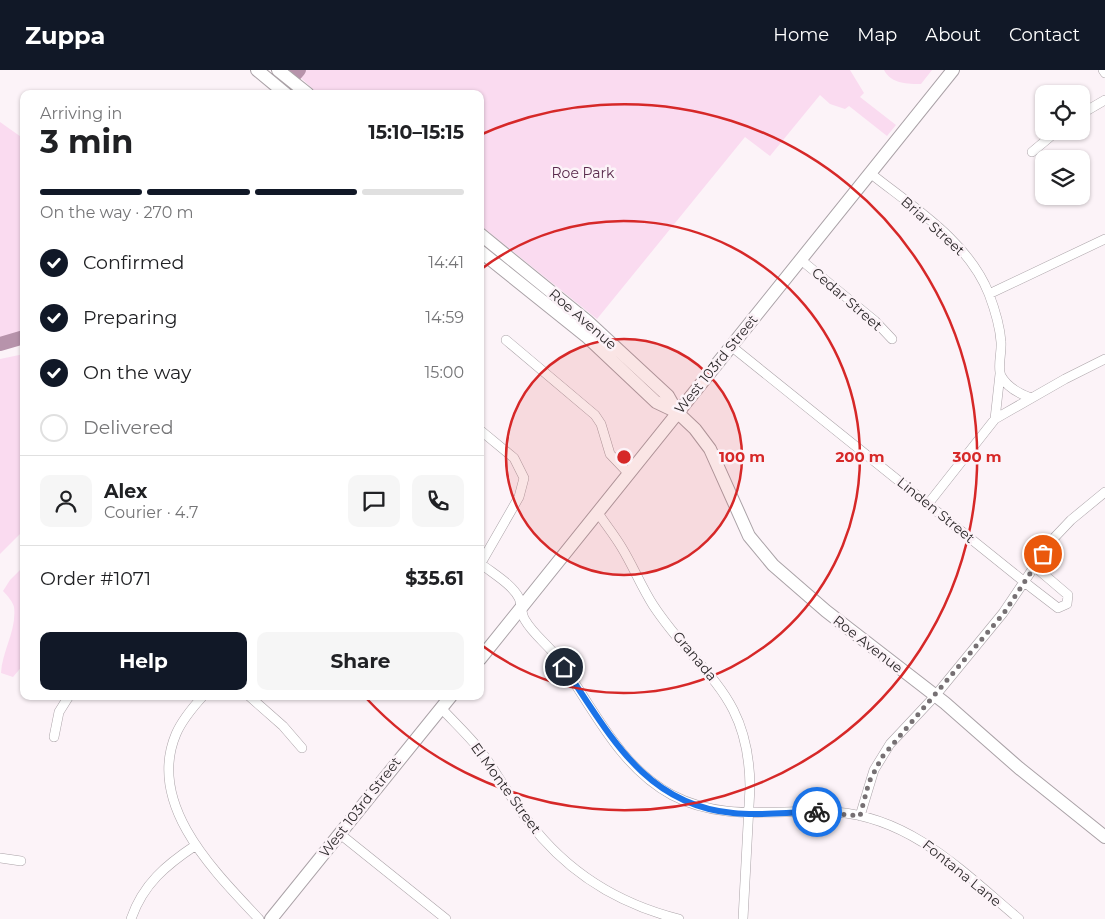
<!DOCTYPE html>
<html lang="en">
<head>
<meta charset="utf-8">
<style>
  body { margin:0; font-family:Montserrat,sans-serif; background:#f6f6f6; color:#202124; height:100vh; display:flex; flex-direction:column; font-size:19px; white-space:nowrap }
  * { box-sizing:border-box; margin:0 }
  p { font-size:16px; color:#757577 }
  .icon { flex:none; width:28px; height:28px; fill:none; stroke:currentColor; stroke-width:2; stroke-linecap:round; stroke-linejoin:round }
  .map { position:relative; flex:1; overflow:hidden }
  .details { position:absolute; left:20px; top:20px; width:464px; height:610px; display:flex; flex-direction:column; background:#fff; border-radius:10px; box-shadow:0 1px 4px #0004 }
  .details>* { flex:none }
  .fabs { position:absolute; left:1035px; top:15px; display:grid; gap:10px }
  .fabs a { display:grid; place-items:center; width:55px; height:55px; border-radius:10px; background:#fff; box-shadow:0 1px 4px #0004; font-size:25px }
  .pin { position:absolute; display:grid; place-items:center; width:42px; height:42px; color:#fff; margin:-21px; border:2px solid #fff; border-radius:50%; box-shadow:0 1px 5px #0007 }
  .courier { position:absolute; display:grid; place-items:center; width:50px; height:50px; margin:-25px; border:4px solid #1a73e8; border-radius:50%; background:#fff; color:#222; box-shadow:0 1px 6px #0007 }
  .head em { font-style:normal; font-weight:700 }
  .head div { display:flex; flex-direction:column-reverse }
  .head { display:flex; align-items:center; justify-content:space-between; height:85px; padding:0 20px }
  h1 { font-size:32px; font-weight:700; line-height:38px }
  .bar { display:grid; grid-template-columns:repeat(4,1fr); gap:8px 5px; align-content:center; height:60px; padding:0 20px }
  .bar i { height:6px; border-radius:4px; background:#e0e0e0 }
  .bar .on { background:#111827 }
  .bar p { grid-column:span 4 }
  .line { display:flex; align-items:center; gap:12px; padding:0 20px; border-top:1px solid #e0e0e0 }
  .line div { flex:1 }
  .round { display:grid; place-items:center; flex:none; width:52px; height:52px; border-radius:10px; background:#f6f6f6 }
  ol { padding:0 20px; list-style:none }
  li { display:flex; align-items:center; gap:15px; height:55px }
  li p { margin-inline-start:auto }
  li .icon { padding:5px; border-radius:50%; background:#111827; color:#fff; stroke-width:4 }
  li:last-child { color:#757577 }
  li i { width:28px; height:28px; border:2px solid #e0e0e0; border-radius:50% }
  .primary-button { display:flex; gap:10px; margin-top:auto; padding:10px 20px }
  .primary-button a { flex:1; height:58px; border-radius:10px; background:#111827; color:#fff; font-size:20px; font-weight:700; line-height:58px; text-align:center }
  .primary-button a+a { background:#f6f6f6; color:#202124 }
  header { display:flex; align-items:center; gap:30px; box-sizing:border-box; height:70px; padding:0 25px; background:#111827; color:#fff }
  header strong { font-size:24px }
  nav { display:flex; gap:28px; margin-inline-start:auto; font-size:18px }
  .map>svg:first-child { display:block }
  .green { fill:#fadbf0 }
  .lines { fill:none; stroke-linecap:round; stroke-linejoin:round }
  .river { stroke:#b793ab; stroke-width:14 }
  .minor-casing { stroke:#aaa2a7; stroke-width:10 }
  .secondary-casing { stroke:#aaa2a7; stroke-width:14 }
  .minor { stroke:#fff; stroke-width:9 }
  .secondary { stroke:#fff; stroke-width:12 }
  .done { stroke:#767073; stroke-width:5; stroke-dasharray:0 9 }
  .route { stroke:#1a73e8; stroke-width:6 }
  .ring { fill:none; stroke:#d62828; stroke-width:2.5 }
  .labels { text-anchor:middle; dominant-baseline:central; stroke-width:5; stroke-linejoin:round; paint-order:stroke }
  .park-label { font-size:14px; fill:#592a4c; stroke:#fcf3f8 }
  .street-label { font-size:14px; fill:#2e2a2c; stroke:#fcf3f8 }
  .centre { fill:#d62828; stroke:#fcf3f8; stroke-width:2.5 }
  .ring-label { font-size:15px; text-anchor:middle; font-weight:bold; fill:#d62828; stroke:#fcf3f8; stroke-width:5; stroke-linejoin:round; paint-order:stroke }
</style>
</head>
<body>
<header>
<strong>Zuppa</strong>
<nav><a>Home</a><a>Map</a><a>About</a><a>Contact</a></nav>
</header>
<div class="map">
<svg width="1105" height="849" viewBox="0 0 1105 849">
  <rect width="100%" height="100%" fill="#fcf3f8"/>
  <!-- green -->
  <path class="green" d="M301 0H850L864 23 860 27 896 55 887 66 849 36 845 39 830 34 820 25 770 86 745 67 597 249 480 155V24H318L300 7 305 4Z
    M884 0H932L921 14C908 14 891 14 884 0Z
    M0 52 24 69V267L0 274Z
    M24 284V472L21 463 0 484V289Z
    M22 498 24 594 13 607 1 603C2 581 17 560 14 537 13 532 7 525 3 521L10 510Z"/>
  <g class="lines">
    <!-- river -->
    <path class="river" d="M278 24 299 0
      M0 274 24 267"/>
    <!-- minor casing -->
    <g class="minor-casing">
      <path id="minor" d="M1103 0 1105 3
        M1081 44 1105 30
        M1032 82 1057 61
        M870 103C914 138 968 171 989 224 995 240 1000 256 1001 272 1002 282 997 298 1001 306 1007 317 1020 324 1031 328
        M801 190 875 251 892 269
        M989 224 1105 169
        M506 270 595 345 601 354 610 384 629 404
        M731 276 1032 518 1058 538 1067 534 1068 525 1034 496
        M995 349 1000 304
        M480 360 514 388 524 408 519 427 481 493
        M928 434 995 349 1065 309 1105 289
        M598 443C606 455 615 466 622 478 633 496 641 516 653 535 699 605 749 621 750 717L743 849
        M480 493C492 503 512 514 519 528 522 535 521 544 525 550 533 564 547 574 557 587 592 635 618 696 672 725 725 753 780 738 836 742 912 748 964 803 1019 849
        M203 626C193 637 182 650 176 664 146 735 215 802 259 849
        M249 626 283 656 302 678
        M441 638C454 652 468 665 480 680 497 703 511 729 529 752 567 802 619 834 679 849
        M54 667 59 642 69 626
        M860 746 874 700 890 674 935 626 1003 543 1053 469 1071 450 1105 422
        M340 764 446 849
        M0 788 21 791
        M131 849C143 814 166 795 196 775"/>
    </g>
    <!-- secondary casing -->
    <g class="secondary-casing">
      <path id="secondary" d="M257 0 286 24
        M278 0 308 24
        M480 164 587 251 668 326 677 342 695 359 710 379 749 466 773 495 826 541 945 633 1019 698 1105 767
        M480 181 586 266 656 332 677 342
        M480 589 953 0
        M271 849 451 626"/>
    </g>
    <!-- minor -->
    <use href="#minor" class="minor"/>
    <!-- secondary -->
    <use href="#secondary" class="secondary"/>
  </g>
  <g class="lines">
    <!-- done -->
    <path class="done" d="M817 742 860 746 869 712 882 687 1004 543 1043 484"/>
    <!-- route -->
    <path class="route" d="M564 597C609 663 644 735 733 743 761 746 789 742 817 742"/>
  </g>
  <!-- distance rings -->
  <circle cx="624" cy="387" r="118" fill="#d62828" fill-opacity=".12"/>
  <g class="ring">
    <circle cx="624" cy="387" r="118"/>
    <path d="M480 200A236 236 0 1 1 480 574"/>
    <path d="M480 65A353 353 0 1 1 366 628"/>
  </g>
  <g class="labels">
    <!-- park labels -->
    <g class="park-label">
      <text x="583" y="103">Roe Park</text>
    </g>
    <!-- street labels -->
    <g class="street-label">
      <text transform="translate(933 156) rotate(42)">Briar Street</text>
      <text transform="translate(847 229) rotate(41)">Cedar Street</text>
      <text transform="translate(583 249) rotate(41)">Roe Avenue</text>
      <text transform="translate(716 294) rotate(-51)">West 103rd Street</text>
      <text transform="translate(936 440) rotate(39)">Linden Street</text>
      <text transform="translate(868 574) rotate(38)">Roe Avenue</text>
      <text transform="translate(695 586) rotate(50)">Granada</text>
      <text transform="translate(506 718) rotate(54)">El Monte Street</text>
      <text transform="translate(360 737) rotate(-52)">West 103rd Street</text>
      <text transform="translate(962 803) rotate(39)">Fontana Lane</text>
    </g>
  </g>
  <circle cx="624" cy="387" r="8" class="centre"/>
  <g class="ring-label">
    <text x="742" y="392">100 m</text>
    <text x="860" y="392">200 m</text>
    <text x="977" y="392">300 m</text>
  </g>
</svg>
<div class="fabs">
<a><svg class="icon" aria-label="locate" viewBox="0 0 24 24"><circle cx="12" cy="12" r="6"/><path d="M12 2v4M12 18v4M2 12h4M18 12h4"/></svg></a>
<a><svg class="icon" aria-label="layers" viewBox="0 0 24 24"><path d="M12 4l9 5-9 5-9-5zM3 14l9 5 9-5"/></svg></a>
</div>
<div class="pin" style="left:1043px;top:484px;background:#ea580c"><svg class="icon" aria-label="bag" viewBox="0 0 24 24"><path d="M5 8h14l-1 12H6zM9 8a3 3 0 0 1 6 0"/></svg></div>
<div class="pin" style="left:564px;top:597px;background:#1f2937"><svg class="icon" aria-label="home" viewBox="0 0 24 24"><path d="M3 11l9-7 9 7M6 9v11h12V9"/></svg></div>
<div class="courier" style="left:817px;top:742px"><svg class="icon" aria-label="bike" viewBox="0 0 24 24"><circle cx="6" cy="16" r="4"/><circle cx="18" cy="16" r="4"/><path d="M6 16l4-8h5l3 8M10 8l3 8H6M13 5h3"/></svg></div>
<section class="details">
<div class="head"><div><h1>3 min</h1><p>Arriving in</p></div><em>15:10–15:15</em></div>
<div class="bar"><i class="on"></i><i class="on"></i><i class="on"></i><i></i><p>On the way · 270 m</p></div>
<ol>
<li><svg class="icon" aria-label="check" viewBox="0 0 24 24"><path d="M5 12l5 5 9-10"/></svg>Confirmed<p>14:41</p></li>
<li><svg class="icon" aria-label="check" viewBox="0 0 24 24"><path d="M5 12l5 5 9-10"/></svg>Preparing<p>14:59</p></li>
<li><svg class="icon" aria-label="check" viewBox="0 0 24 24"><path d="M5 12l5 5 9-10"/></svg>On the way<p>15:00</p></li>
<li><i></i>Delivered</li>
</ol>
<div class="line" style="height:90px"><a class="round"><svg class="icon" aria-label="person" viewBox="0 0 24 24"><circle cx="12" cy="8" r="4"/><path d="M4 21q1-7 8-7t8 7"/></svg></a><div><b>Alex</b><p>Courier · 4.7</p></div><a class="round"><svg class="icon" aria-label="chat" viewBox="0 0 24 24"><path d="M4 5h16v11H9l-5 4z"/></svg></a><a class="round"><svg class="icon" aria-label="phone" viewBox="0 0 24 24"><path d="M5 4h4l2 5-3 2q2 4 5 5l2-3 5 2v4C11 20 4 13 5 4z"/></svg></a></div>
<div class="line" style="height:65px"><div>Order #1071</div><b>$35.61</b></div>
<div class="primary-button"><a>Help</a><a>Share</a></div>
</section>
</div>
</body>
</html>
